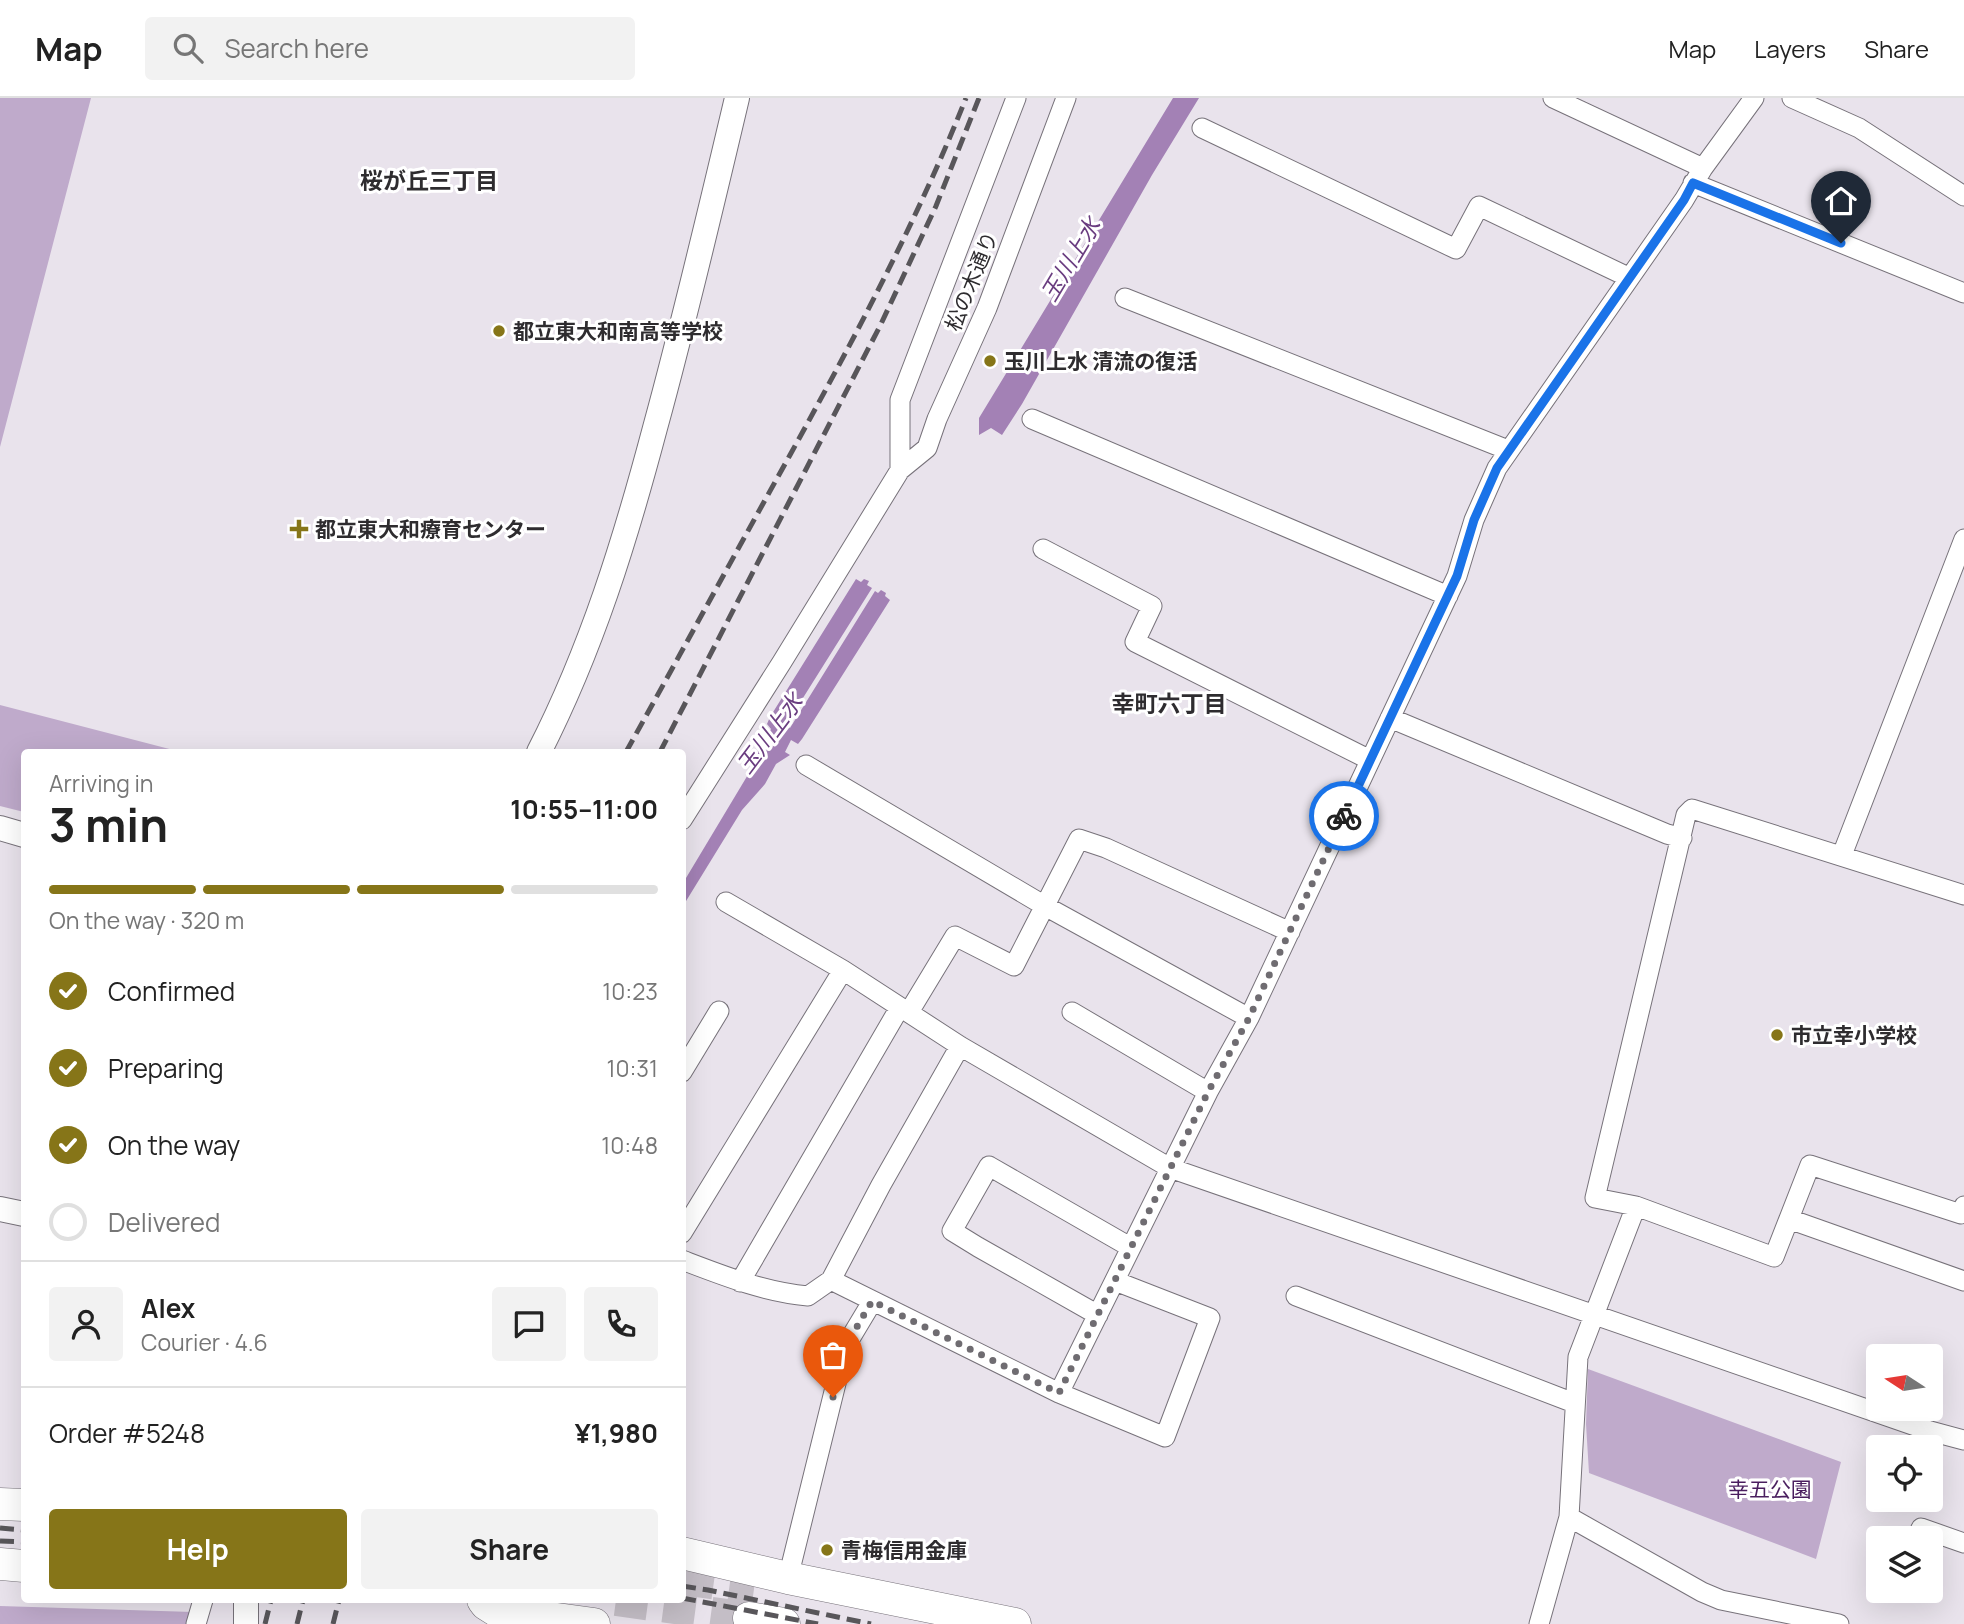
<!DOCTYPE html>
<html lang="en">
<head>
<meta charset="utf-8">
<style>
  body { margin:0; font-family:Manrope,"Noto Sans JP",sans-serif; background:#f2f2f2; color:#222; height:100vh; display:flex; flex-direction:column; font-size:26px; white-space:nowrap }
  * { box-sizing:border-box; margin:0 }
  p { font-size:23px; color:#767676 }
  .icon { flex:none; width:38px; height:38px; fill:none; stroke:currentColor; stroke-width:2; stroke-linecap:round; stroke-linejoin:round }
  .map { position:relative; flex:1; overflow:hidden }
  .details { position:absolute; left:21px; top:651px; width:665px; height:854px; display:flex; flex-direction:column; background:#fff; border-radius:7px; box-shadow:0 7px 28px #0002 }
  .details>* { flex:none }
  .needle { width:46px; rotate:282deg }
  .tools { position:absolute; left:1866px; top:1246px; display:grid; gap:14px }
  .tools a { display:grid; place-items:center; width:77px; height:77px; border-radius:7px; background:#fff; box-shadow:0 7px 28px #0002; font-size:35px }
  .pin { position:absolute; display:grid; place-items:center; width:60px; height:60px; color:#fff; margin:-72px -30px; border-radius:50% 50% 50% 0; rotate:-45deg; box-shadow:0 0 7px #0007 }
  .pin .icon { rotate:45deg }
  .courier { position:absolute; display:grid; place-items:center; width:70px; height:70px; margin:-35px; border:5px solid #1a73e8; border-radius:50%; background:#fff; color:#222; box-shadow:0 2px 9px #0007 }
  .headline em { font-style:normal; font-weight:700 }
  .headline div { display:flex; flex-direction:column-reverse }
  .headline { display:flex; align-items:center; justify-content:space-between; height:119px; padding:0 28px }
  h1 { font-size:46px; font-weight:700; line-height:52px }
  .bar { display:grid; grid-template-columns:repeat(4,1fr); gap:10px 7px; align-content:center; height:84px; padding:0 28px }
  .bar i { height:9px; border-radius:5px; background:#e0e0e0 }
  .bar .active { background:#867518 }
  .bar p { grid-column:span 4 }
  .line { display:flex; align-items:center; gap:18px; padding:0 28px; border-top:2px solid #e0e0e0 }
  .line div { flex:1 }
  .round { display:grid; place-items:center; flex:none; width:74px; height:74px; border-radius:7px; background:#f2f2f2 }
  ol { padding:0 28px; list-style:none }
  li { display:flex; align-items:center; gap:21px; height:77px }
  li p { margin-inline-start:auto }
  li .icon { padding:7px; border-radius:50%; background:#867518; color:#fff; stroke-width:4 }
  li:last-child { color:#767676 }
  li i { width:38px; height:38px; border:4px solid #e0e0e0; border-radius:50% }
  .action { display:flex; gap:14px; margin-top:auto; padding:14px 28px }
  .action a { flex:1; height:80px; border-radius:7px; background:#867518; color:#fff; font-size:28px; font-weight:700; line-height:80px; text-align:center }
  .action a+a { background:#f2f2f2; color:#222 }
  header { display:flex; align-items:center; gap:42px; box-sizing:border-box; height:98px; padding:0 35px; background:#fff; border-bottom:2px solid #e0e0e0 }
  header strong { font-size:33px }
  nav { display:flex; gap:38px; margin-inline-start:auto; font-size:24px }
  .search { width:490px; height:63px; background:#f2f2f2; display:flex; align-items:center; gap:18px; box-sizing:border-box; padding:0 24px; border-radius:7px; color:#767676; font-size:26px }
  .map>svg:first-child { display:block }
  .green { fill:#bfaacb }
  .water { fill:#a381b5 }
  .lines { fill:none; stroke-linecap:round; stroke-linejoin:round }
  .primary-tunnel { stroke:#c4bec6; stroke-width:32; stroke-dasharray:32 16; stroke-linecap:butt }
  .minor-casing { stroke:#77727a; stroke-width:21 }
  .tertiary-casing { stroke:#77727a; stroke-width:26 }
  .primary-casing { stroke:#77727a; stroke-width:33 }
  .minor { stroke:#fff; stroke-width:19 }
  .tertiary { stroke:#fff; stroke-width:24 }
  .primary { stroke:#fff; stroke-width:32 }
  .rail { stroke:#58565a; stroke-width:5; stroke-dasharray:14 7; stroke-linecap:butt }
  .done { stroke:#6f6c71; stroke-width:7; stroke-dasharray:0 12.6 }
  .route { stroke:#1a73e8; stroke-width:9 }
  .poi-dot { fill:#867518; stroke:#fff; stroke-width:2.5 }
  .labels { text-anchor:middle; dominant-baseline:central; stroke-width:6; stroke-linejoin:round; paint-order:stroke }
  .street-label { font-size:21px; fill:#2e2c2f; stroke:#fff }
  .poi-label { font-size:21px; font-weight:bold; fill:#2e2c2f; stroke:#fff; text-anchor:start }
  .park-label { font-size:21px; fill:#4a1e5f; stroke:#fff }
  .neighbourhood-label { font-size:23px; font-weight:bold; fill:#2e2c2f; stroke:#fff }
  .water-label { font-size:23px; font-style:italic; fill:#6a3d80; stroke:#fff }
</style>
</head>
<body>
<header>
<strong>Map</strong>
<div class="search"><svg class="icon" aria-label="search" viewBox="0 0 24 24"><circle cx="10" cy="10" r="6"/><path d="M15 15l6 6"/></svg>Search here</div>
<nav><a>Map</a><a>Layers</a><a>Share</a></nav>
</header>
<div class="map">
<svg width="1964" height="1526" viewBox="0 0 1964 1526">
  <rect width="100%" height="100%" fill="#e9e3ec"/>
  <!-- green -->
  <path class="green" d="M0 0H91L0 349Z
    M0 607 181 654H24V714L0 708Z
    M1588 1271 1841 1364 1816 1461 1589 1375 1586 1326Z
    M0 1508 193 1514 189 1526H0Z"/>
  <!-- water -->
  <path class="water" d="M1173 0H1199L1152 77 1022 306 1002 337 991 330 979 337V320Z
    M856 481 861 484 864 481 869 483 867 487 872 490 786 627 790 630 875 493 878 495 881 492 886 495 885 498 890 502 802 641 798 646 791 642 785 654 790 657 776 666 765 686 742 712 683 808V785L755 665 761 641 765 642 771 631 767 626 770 619Z"/>
  <g class="lines">
    <!-- primary-tunnel -->
    <path class="primary-tunnel" d="M682 1481 754 1491
      M616 1502 749 1520"/>
    <!-- minor casing -->
    <g class="minor-casing">
      <path id="minor" d="M1553 0 1703 70
        M1792 0 1859 30 1964 98
        M1202 30 1456 151 1479 108 1628 179
        M1693 85 1964 195
        M1125 200 1508 352
        M1032 321 1448 498
        M900 372 927 350 937 321 987 210 1066 0
        M1043 451 1152 508 1135 544 1370 662
        M1390 620 1667 736 1682 740
        M806 667 1045 808 1249 920
        M682 722 782 564 900 372V302L1016 0
        M1842 757 1964 441
        M1964 797 1692 711 1686 717 1595 1100 1636 1108 1774 1159 1810 1067 1961 1116 1964 1108
        M726 804 843 872 960 948 1170 1070 1930 1333 1964 1342
        M909 914 955 838 1014 868 1079 741 1106 750 1290 834
        M1072 914 1208 994
        M682 974 719 913
        M1789 1121 1964 1183
        M682 1135 843 872
        M682 1162C724 1178 764 1194 808 1198L831 1182 881 1087 960 948
        M831 1182 1059 1295 1165 1339 1210 1220 1115 1183
        M740 1184 900 909
        M1296 1198 1574 1305
        M1098 1217 978 1149 952 1133 989 1068 1130 1149
        M1059 1295 1208 994 1249 920 1457 478 1474 422 1497 370 1684 102 1703 70 1754 0
        M1569 1419 1702 1494 1721 1502 1839 1526
        M1918 1440 1921 1430 1964 1445
        M788 1480 845 1249 872 1204
        M196 1526 203 1502
        M1539 1526 1569 1419 1578 1259 1636 1108"/>
    </g>
    <!-- tertiary casing -->
    <g class="tertiary-casing">
      <path id="tertiary" d="M539 654C592 550 625 443 655 330 685 221 711 110 737 0
        M0 730 24 737
        M0 1111 24 1116
        M246 1502V1526"/>
    </g>
    <!-- primary casing -->
    <g class="primary-casing">
      <path id="primary" d="M0 1406 24 1407
        M682 1455 788 1480 1015 1526
        M0 1466 24 1468
        M483 1502 486 1506 497 1513 594 1526
        M749 1520 784 1526"/>
    </g>
    <!-- minor -->
    <use href="#minor" class="minor"/>
    <!-- tertiary -->
    <use href="#tertiary" class="tertiary"/>
    <!-- primary -->
    <use href="#primary" class="primary"/>
    <!-- rail -->
    <path class="rail" d="M626 654C681 555 735 456 790 357 854 241 917 123 966 0
      M660 654 881 226 936 108 979 0
      M0 1430 24 1432
      M0 1443 24 1444
      M682 1488 708 1492 871 1526
      M682 1500 818 1526
      M265 1526 271 1502
      M297 1526 303 1502
      M333 1526 339 1502"/>
  </g>
  <g class="lines">
    <!-- done -->
    <path class="done" d="M833 1299 845 1249 872 1203 1059 1295 1208 994 1249 920 1344 718"/>
    <!-- route -->
    <path class="route" d="M1344 718 1457 478 1474 422 1497 370 1684 102 1693 85 1841 145"/>
  </g>
  <!-- markers -->
  <g class="poi-dot">
    <circle cx="499" cy="233" r="7"/>
    <circle cx="990" cy="263" r="7"/>
    <path d="M295.5 420.5h7v7h7v7h-7v7h-7v-7h-7v-7h7z"/>
    <circle cx="1777" cy="937" r="7"/>
    <circle cx="827" cy="1452" r="7"/>
  </g>
  <g class="labels">
    <!-- street labels -->
    <g class="street-label">
      <text transform="translate(971 183) rotate(-68)">松の木通り</text>
    </g>
    <!-- poi labels -->
    <g class="poi-label">
      <text x="513" y="233">都立東大和南高等学校</text>
      <text x="1004" y="263">玉川上水 清流の復活</text>
      <text x="315" y="431">都立東大和療育センター</text>
      <text x="1791" y="937">市立幸小学校</text>
      <text x="841" y="1452">青梅信用金庫</text>
    </g>
    <!-- park labels -->
    <g class="park-label">
      <text x="1770" y="1391">幸五公園</text>
    </g>
    <!-- neighbourhood labels -->
    <g class="neighbourhood-label">
      <text x="429" y="82">桜が丘三丁目</text>
      <text x="1169" y="605">幸町六丁目</text>
    </g>
    <!-- water labels -->
    <g class="water-label">
      <text transform="translate(1070 161) rotate(-59)">玉川上水</text>
      <text transform="translate(769 635) rotate(-53)">玉川上水</text>
    </g>
  </g>
</svg>
<div class="tools">
<a><svg class="needle" viewBox="-14 -14 28 28"><path d="M0-13l5 13h-10z" fill="#e53935"/><path d="M0 13l5-13h-10z" fill="#767676"/></svg></a>
<a><svg class="icon" aria-label="locate" viewBox="0 0 24 24"><circle cx="12" cy="12" r="6"/><path d="M12 2v4M12 18v4M2 12h4M18 12h4"/></svg></a>
<a><svg class="icon" aria-label="layers" viewBox="0 0 24 24"><path d="M12 4l9 5-9 5-9-5zM3 14l9 5 9-5"/></svg></a>
</div>
<div class="pin" style="left:833px;top:1299px;background:#ea580c"><svg class="icon" aria-label="bag" viewBox="0 0 24 24"><path d="M5 8h14l-1 12H6zM9 8a3 3 0 0 1 6 0"/></svg></div>
<div class="pin" style="left:1841px;top:145px;background:#1f2937"><svg class="icon" aria-label="home" viewBox="0 0 24 24"><path d="M3 11l9-7 9 7M6 9v11h12V9"/></svg></div>
<div class="courier" style="left:1344px;top:718px"><svg class="icon" aria-label="bike" viewBox="0 0 24 24"><circle cx="6" cy="16" r="4"/><circle cx="18" cy="16" r="4"/><path d="M6 16l4-8h5l3 8M10 8l3 8H6M13 5h3"/></svg></div>
<section class="details">
<div class="headline"><div><h1>3 min</h1><p>Arriving in</p></div><em>10:55–11:00</em></div>
<div class="bar"><i class="active"></i><i class="active"></i><i class="active"></i><i></i><p>On the way · 320 m</p></div>
<ol>
<li><svg class="icon" aria-label="check" viewBox="0 0 24 24"><path d="M5 12l5 5 9-10"/></svg>Confirmed<p>10:23</p></li>
<li><svg class="icon" aria-label="check" viewBox="0 0 24 24"><path d="M5 12l5 5 9-10"/></svg>Preparing<p>10:31</p></li>
<li><svg class="icon" aria-label="check" viewBox="0 0 24 24"><path d="M5 12l5 5 9-10"/></svg>On the way<p>10:48</p></li>
<li><i></i>Delivered</li>
</ol>
<div class="line" style="height:126px"><a class="round"><svg class="icon" aria-label="person" viewBox="0 0 24 24"><circle cx="12" cy="8" r="4"/><path d="M4 21q1-7 8-7t8 7"/></svg></a><div><b>Alex</b><p>Courier · 4.6</p></div><a class="round"><svg class="icon" aria-label="chat" viewBox="0 0 24 24"><path d="M4 5h16v11H9l-5 4z"/></svg></a><a class="round"><svg class="icon" aria-label="phone" viewBox="0 0 24 24"><path d="M5 4h4l2 5-3 2q2 4 5 5l2-3 5 2v4C11 20 4 13 5 4z"/></svg></a></div>
<div class="line" style="height:91px"><div>Order #5248</div><b>¥1,980</b></div>
<div class="action"><a>Help</a><a>Share</a></div>
</section>
</div>
</body>
</html>
